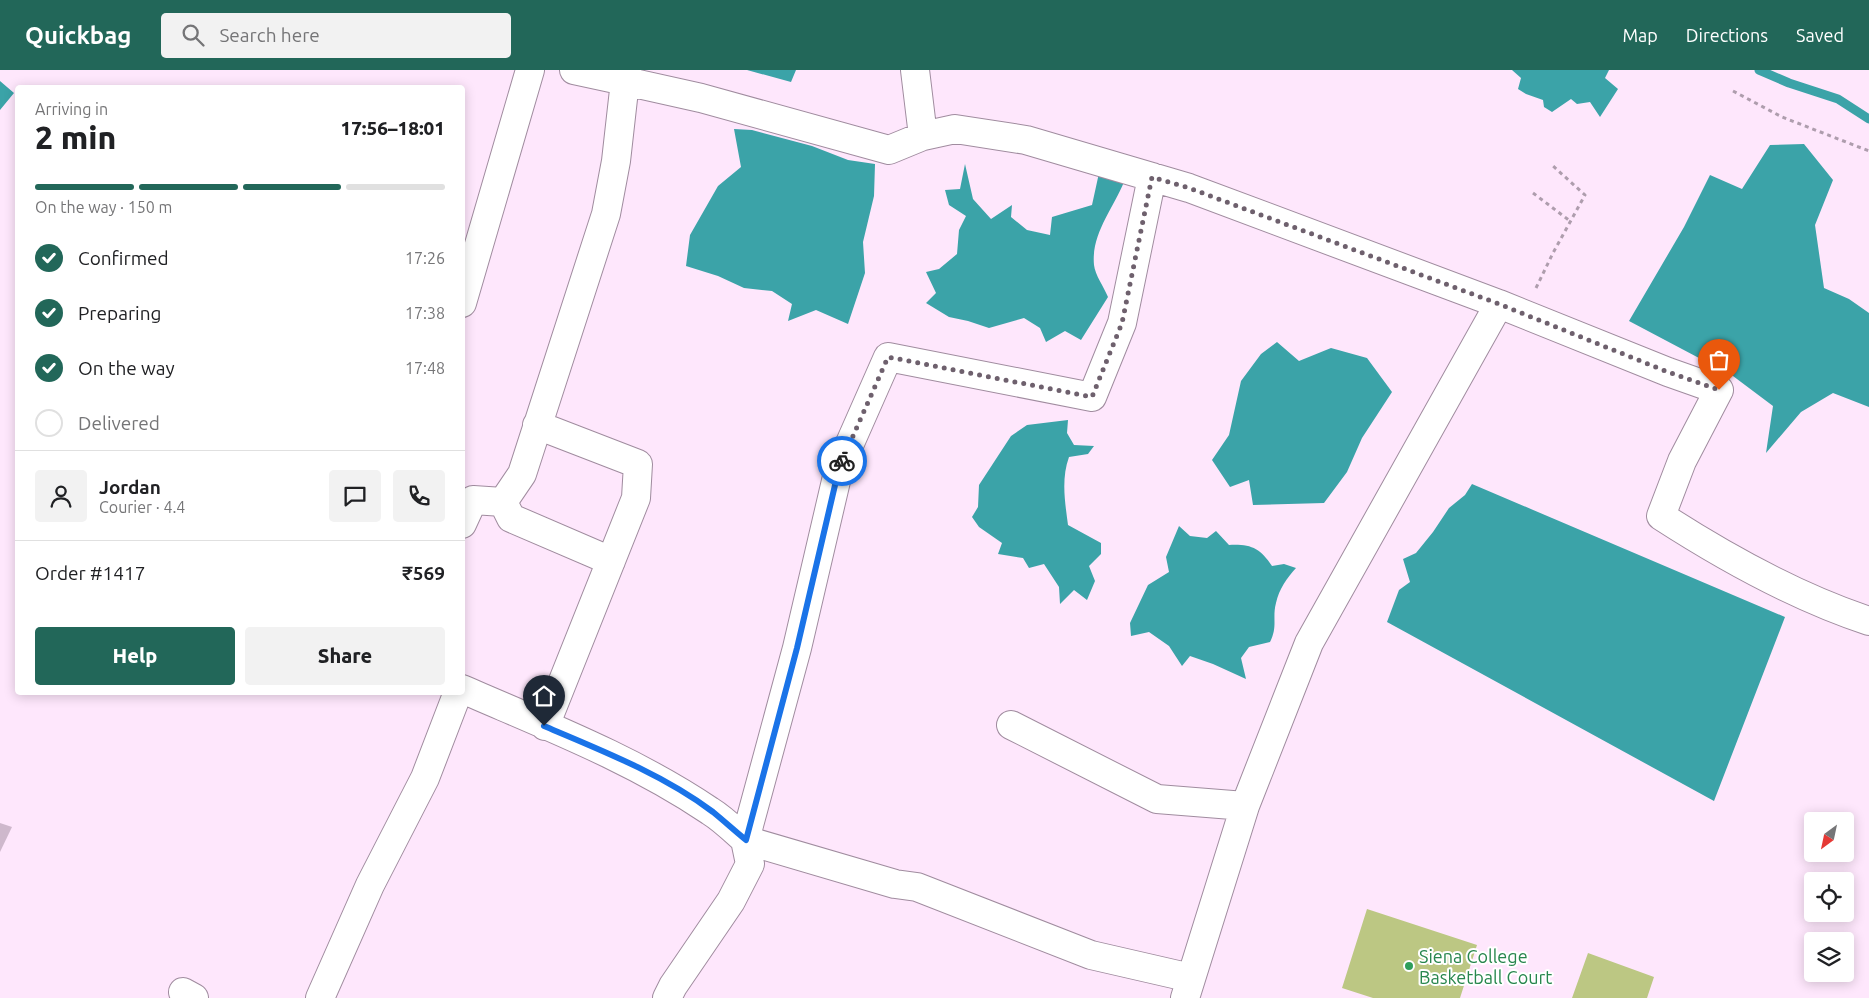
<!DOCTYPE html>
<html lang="en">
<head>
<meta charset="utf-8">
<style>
  body { margin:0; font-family:Ubuntu,sans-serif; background:#f2f2f2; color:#202124; height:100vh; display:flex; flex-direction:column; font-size:19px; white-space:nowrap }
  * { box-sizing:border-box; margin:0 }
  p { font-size:16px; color:#757577 }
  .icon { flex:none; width:28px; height:28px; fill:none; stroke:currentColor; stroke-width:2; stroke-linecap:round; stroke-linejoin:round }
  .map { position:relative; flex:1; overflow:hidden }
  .drawer { position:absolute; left:15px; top:15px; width:450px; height:610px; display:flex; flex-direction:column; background:#fff; border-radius:5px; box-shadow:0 2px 12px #0003 }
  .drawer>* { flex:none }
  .needle { width:32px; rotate:213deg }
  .tools { position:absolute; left:1804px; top:742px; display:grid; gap:10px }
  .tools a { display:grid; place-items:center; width:50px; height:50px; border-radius:5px; background:#fff; box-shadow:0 2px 12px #0003; font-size:25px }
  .pin { position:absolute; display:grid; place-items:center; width:42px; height:42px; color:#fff; margin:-51px -21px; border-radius:50% 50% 50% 0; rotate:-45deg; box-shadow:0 0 5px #0007 }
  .pin .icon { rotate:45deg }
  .courier { position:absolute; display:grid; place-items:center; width:50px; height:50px; margin:-25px; border:4px solid #1a73e8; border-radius:50%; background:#fff; color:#222; box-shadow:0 1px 6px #0007 }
  .head em { font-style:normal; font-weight:800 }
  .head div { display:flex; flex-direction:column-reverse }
  .head { display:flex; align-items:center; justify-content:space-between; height:85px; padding:0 20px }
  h1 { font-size:32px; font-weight:800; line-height:38px }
  .bar { display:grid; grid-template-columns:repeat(4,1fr); gap:8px 5px; align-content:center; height:60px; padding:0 20px }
  .bar i { height:6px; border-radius:4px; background:#e0e0e0 }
  .bar .current { background:#226759 }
  .bar p { grid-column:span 4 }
  .line { display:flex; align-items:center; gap:12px; padding:0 20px; border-top:1px solid #e0e0e0 }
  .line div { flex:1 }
  .round { display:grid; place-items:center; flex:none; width:52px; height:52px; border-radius:5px; background:#f2f2f2 }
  ol { padding:0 20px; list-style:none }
  li { display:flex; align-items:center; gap:15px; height:55px }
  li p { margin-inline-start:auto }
  li .icon { padding:5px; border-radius:50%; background:#226759; color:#fff; stroke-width:4 }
  li:last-child { color:#757577 }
  li i { width:28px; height:28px; border:2px solid #e0e0e0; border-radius:50% }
  .primary-button { display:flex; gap:10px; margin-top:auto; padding:10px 20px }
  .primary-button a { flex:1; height:58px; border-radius:5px; background:#226759; color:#fff; font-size:20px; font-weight:800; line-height:58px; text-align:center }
  .primary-button a+a { background:#f2f2f2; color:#202124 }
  header { display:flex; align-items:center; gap:30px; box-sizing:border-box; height:70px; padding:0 25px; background:#226759; color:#fff }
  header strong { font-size:24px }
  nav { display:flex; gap:28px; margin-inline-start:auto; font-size:18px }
  .search { width:350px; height:45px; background:#f2f2f2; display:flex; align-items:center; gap:12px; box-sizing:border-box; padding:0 18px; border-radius:5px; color:#757577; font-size:19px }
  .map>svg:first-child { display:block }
  .green { fill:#bcc783 }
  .water { fill:#3ba3a8 }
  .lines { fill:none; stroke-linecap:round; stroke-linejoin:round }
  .stream { stroke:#3ba3a8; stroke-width:9 }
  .building { fill:#ceb8cc }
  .minor-casing { stroke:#a08c9f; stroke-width:30 }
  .path { stroke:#ae9dad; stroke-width:3; stroke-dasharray:4 4; stroke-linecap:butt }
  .minor { stroke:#fff; stroke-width:28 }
  .done { stroke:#6e606d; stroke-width:5; stroke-dasharray:0 9 }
  .route { stroke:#1a73e8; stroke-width:6 }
  .leisure-dot { fill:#2e9e5b; stroke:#fff; stroke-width:2 }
  .labels { text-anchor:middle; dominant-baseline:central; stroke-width:4; stroke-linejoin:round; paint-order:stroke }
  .leisure-label { font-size:18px; fill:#27864d; stroke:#fff; text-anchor:start }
</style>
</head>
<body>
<header>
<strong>Quickbag</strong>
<div class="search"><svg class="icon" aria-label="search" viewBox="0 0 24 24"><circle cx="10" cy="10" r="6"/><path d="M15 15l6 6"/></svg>Search here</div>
<nav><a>Map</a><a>Directions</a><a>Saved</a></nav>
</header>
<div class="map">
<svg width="1869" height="928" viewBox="0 0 1869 928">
  <rect width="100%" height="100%" fill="#fee7fc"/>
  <!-- green -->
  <path class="green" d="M1367 839 1477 875 1460 928H1373L1342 918Z
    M1588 883 1654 907 1647 928H1572Z"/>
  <!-- water -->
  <path class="water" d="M747 0H796L791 12Z
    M1512 0H1609L1605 8 1618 19 1600 47 1590 32 1577 34 1571 29 1552 42 1544 37 1543 30 1526 24 1518 19 1521 8Z
    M0 11 14 23 0 40Z
    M734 59 752 60 812 76 848 90 875 94 874 126 863 172 865 203 848 254 816 240 788 251 792 234 772 221 744 218 718 206 686 196 690 165 718 116 741 97Z
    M1804 74 1833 110 1815 155 1824 218 1849 229 1869 243V337L1833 323 1801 342 1766 383 1773 336 1733 306 1629 251 1684 157 1710 105 1742 119 1770 75Z
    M965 94 973 129 991 149 1012 135 1011 147 1027 160 1050 165 1052 147 1092 135 1099 103 1124 112C1113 139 1091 164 1094 195 1095 205 1104 217 1108 227L1081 270 1065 261 1046 272 1040 258 1024 248 989 258 968 251 949 247 926 233 936 223 926 202 939 199 957 184 959 160 966 146 949 135 945 120 960 119Z
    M1277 272 1299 291 1331 278 1367 288 1392 322 1362 368 1347 402 1324 433 1253 435 1249 410 1230 417 1212 390 1229 365 1241 311 1261 284Z
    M1068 350 1067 363 1074 375 1094 376 1088 384 1069 387C1061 409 1065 432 1068 455L1101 473V484L1089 496 1095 511 1087 530 1074 520 1060 534 1059 517 1044 494 1029 498 1023 488 998 484 1002 473 979 457 972 447 978 437 979 415 1011 366 1027 355Z
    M1472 414 1785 547 1714 731 1387 552 1399 520 1410 512 1403 489 1416 483 1433 462 1449 438 1465 425Z
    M1179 456 1190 466 1207 468 1216 461 1229 475C1251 474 1260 478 1272 496L1284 494 1296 498C1287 508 1279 519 1276 533 1272 548 1278 556 1270 572L1249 577 1241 588 1246 609 1213 594 1190 586 1182 596 1169 576 1149 562 1131 566 1130 553 1148 515 1169 502 1166 487Z"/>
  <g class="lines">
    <!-- stream -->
    <path class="stream" d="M1759 0 1789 13 1838 29 1869 49"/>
  </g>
  <!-- building -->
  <path class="building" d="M0 753 12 757 0 782Z"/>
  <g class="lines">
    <!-- minor casing -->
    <g class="minor-casing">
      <path id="minor" d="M574 0 625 11 627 0
        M923 66 955 59 1026 70 1189 118 1499 234 1309 573 1245 736 1185 928
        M1152 107 1122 253 1092 327 888 287 839 398 797 578 745 770 895 814 917 817 1091 885 1191 908
        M462 233 530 0
        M1499 234 1668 302 1719 320 1682 391 1661 446C1726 488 1796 527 1869 551
        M537 355 638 394 636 428 545 656
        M503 432 511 448 611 491
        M462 454 473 430 503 432 522 404 606 144 616 91 625 11 701 28 889 80 923 66 915 0
        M462 619C547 656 633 689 710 741 723 749 734 760 745 770L750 794 731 831 673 916 667 928
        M1011 655 1157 729 1245 736
        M183 922 194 928
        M320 928 370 815 425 708 458 622"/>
    </g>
    <!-- path -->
    <path class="path" d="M1733 21 1782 47 1869 81
      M1533 123 1570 151
      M1536 218 1553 183 1585 125 1553 96"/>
    <!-- minor -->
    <use href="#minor" class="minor"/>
  </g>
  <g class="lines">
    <!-- done -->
    <path class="done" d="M842 391 888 287 1092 327 1122 253 1152 107 1189 118 1499 234 1668 302 1719 320"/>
    <!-- route -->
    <path class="route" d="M544 656C601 680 664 705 713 742 724 751 735 761 746 770L797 578 839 398 842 391"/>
  </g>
  <!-- markers -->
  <circle class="leisure-dot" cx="1409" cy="896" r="5"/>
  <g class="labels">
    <!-- leisure labels -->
    <g class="leisure-label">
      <text x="1419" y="886">Siena College<tspan x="1419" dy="21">Basketball Court</tspan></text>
    </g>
  </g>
</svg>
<div class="tools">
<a><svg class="needle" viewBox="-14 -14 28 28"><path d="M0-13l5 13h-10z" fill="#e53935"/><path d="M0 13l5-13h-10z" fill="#757577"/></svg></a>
<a><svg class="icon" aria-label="locate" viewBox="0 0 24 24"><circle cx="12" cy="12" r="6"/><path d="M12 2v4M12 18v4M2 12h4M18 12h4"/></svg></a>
<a><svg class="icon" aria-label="layers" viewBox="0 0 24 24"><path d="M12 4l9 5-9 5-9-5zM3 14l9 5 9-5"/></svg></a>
</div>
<div class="pin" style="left:1719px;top:320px;background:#ea580c"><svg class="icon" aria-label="bag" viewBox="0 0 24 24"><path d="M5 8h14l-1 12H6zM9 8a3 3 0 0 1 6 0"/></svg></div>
<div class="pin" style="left:544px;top:656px;background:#1f2937"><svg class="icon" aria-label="home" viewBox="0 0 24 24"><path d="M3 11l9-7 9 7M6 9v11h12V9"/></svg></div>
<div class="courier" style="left:842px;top:391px"><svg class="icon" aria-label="bike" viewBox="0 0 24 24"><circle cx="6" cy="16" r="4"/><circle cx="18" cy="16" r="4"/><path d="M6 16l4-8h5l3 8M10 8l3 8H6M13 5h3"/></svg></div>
<section class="drawer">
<div class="head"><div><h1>2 min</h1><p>Arriving in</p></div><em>17:56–18:01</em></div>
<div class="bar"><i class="current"></i><i class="current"></i><i class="current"></i><i></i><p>On the way · 150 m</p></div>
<ol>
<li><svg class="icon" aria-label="check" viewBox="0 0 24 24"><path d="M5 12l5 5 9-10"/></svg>Confirmed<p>17:26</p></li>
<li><svg class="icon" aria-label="check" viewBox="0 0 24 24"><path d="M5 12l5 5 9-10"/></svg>Preparing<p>17:38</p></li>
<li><svg class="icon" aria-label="check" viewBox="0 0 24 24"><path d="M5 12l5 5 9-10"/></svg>On the way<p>17:48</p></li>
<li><i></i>Delivered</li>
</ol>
<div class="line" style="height:90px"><a class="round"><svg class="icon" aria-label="person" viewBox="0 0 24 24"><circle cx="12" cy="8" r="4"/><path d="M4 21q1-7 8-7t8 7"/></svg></a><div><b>Jordan</b><p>Courier · 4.4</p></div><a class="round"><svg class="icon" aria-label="chat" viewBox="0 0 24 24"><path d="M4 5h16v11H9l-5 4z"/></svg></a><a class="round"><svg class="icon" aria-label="phone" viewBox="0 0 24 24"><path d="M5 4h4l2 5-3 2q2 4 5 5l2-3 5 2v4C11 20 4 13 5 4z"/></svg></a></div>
<div class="line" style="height:65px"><div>Order #1417</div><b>₹569</b></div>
<div class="primary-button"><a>Help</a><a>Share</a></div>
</section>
</div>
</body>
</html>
